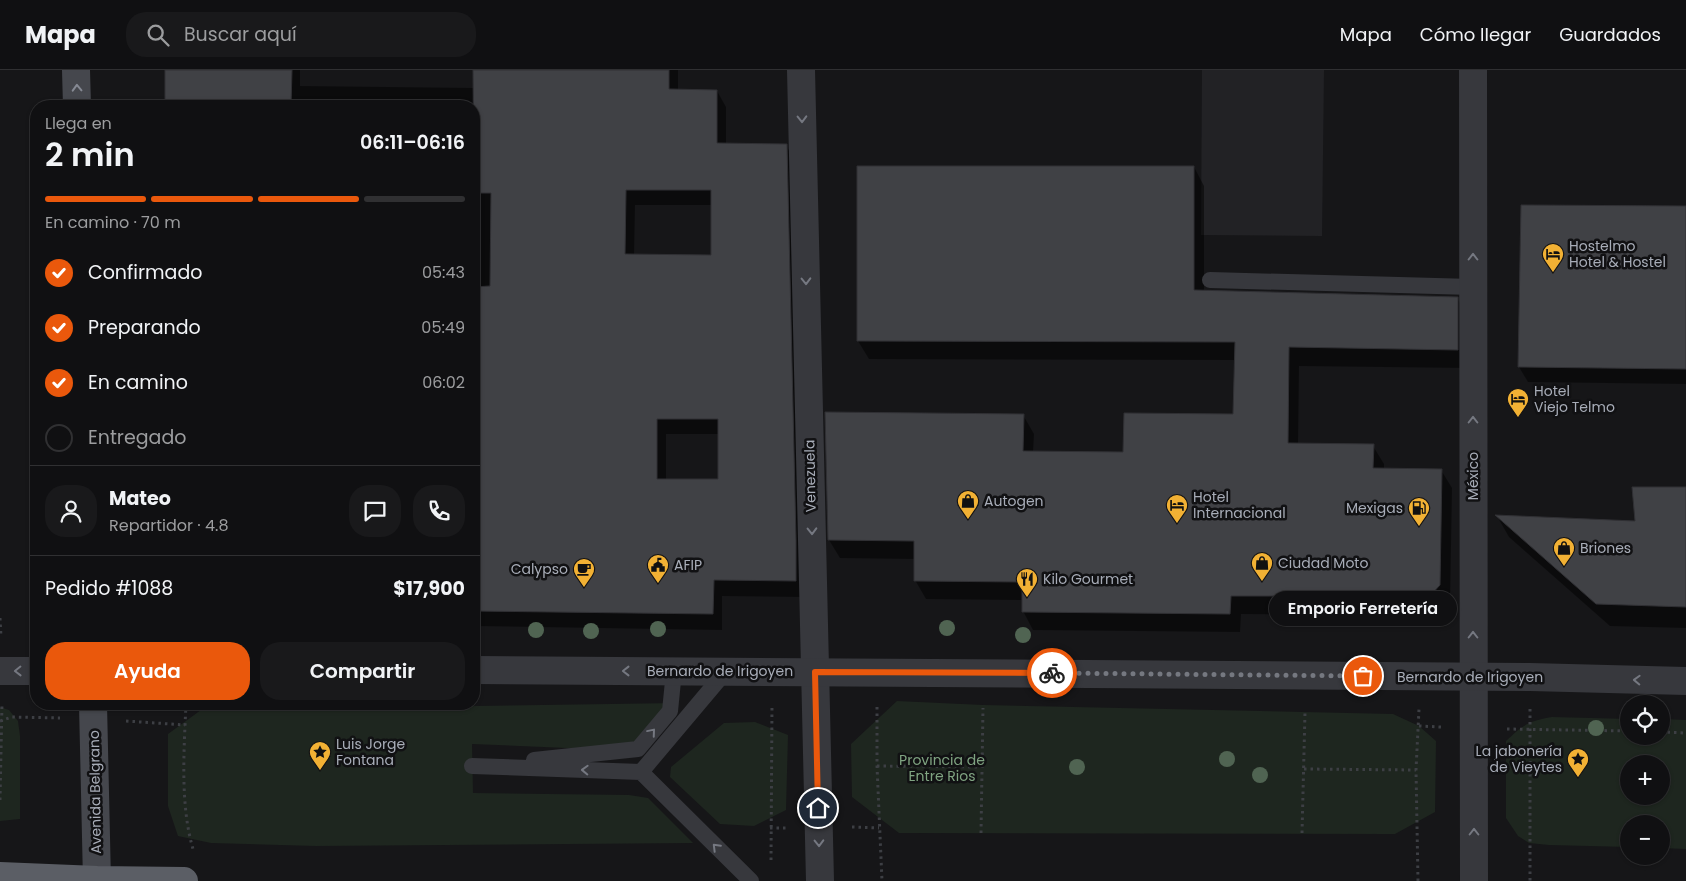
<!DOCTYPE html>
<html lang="es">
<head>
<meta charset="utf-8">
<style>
  body { margin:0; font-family:Poppins,sans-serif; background:#19191b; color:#f1f3f6; height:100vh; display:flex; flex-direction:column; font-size:19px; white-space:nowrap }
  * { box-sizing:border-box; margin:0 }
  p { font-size:16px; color:#9c9d9f }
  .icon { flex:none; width:28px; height:28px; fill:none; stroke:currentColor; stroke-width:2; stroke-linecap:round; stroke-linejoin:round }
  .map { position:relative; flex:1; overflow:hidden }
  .side { position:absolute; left:30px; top:30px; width:450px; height:610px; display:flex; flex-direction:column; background:#101012; border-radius:20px; box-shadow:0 1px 4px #0004,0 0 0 1px #303032 }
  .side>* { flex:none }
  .controls { position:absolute; left:1620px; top:625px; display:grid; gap:10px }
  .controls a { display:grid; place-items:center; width:50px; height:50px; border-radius:50%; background:#101012; box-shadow:0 1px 4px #0004,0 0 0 1px #303032; font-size:25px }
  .pin { position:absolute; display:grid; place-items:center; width:42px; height:42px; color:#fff; margin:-21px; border:2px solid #fff; border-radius:50%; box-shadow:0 1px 5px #0007 }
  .courier { position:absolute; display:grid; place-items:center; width:50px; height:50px; margin:-25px; border:4px solid #ea580c; border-radius:50%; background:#fff; color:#222; box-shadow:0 1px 6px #0007 }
  .bubble { position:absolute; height:35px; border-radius:18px; background:#101012; box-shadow:0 1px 4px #0004,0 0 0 1px #303032; font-size:16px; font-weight:600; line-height:35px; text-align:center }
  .headline em { font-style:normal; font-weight:600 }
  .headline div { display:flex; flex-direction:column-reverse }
  .headline { display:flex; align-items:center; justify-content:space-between; height:85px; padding:0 15px }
  h1 { font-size:32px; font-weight:600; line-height:38px }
  .bar { display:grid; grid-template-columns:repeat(4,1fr); gap:8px 5px; align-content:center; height:60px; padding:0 15px }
  .bar i { height:6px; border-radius:4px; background:#303032 }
  .bar .on { background:#ea580c }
  .bar p { grid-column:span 4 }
  .line { display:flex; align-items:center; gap:12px; padding:0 15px; border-top:1px solid #303032 }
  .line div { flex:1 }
  .round { display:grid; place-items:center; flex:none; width:52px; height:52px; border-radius:20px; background:#19191b }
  ol { padding:0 15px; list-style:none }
  li { display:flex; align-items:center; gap:15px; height:55px }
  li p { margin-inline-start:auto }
  li .icon { padding:5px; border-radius:50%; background:#ea580c; color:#fff; stroke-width:4 }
  li:last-child { color:#9c9d9f }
  li i { width:28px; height:28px; border:2px solid #303032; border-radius:50% }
  .primary-button { display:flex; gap:10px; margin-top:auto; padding:10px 15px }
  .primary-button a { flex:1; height:58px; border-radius:20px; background:#ea580c; color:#fff; font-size:20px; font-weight:600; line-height:58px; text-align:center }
  .primary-button a+a { background:#19191b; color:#f1f3f6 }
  header { display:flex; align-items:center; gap:30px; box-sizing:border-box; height:70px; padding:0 25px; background:#101012; border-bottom:1px solid #303032 }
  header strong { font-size:24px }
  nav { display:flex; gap:28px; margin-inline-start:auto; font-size:18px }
  .search { width:350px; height:45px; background:#19191b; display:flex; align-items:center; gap:12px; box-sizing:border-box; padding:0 18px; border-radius:20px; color:#9c9d9f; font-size:19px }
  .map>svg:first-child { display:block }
  .built { fill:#222225 }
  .green { fill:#1e261f; fill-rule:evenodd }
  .shadow { fill:#0007; fill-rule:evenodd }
  .building { fill:#404145; stroke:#303034; fill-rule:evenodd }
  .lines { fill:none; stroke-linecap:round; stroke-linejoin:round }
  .path { stroke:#3d3f44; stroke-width:3; stroke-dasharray:2.5 4; stroke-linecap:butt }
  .service { stroke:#37383d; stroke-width:16 }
  .minor { stroke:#37383d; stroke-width:28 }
  .tertiary { stroke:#37383d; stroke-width:28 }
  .secondary { stroke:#45474d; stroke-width:28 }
  .trunk { stroke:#5b5e65; stroke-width:28 }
  .tree { fill:#506452 }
  .oneway { stroke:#858993 }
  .oneway2 { stroke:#757881 }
  .done { stroke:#757880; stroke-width:5; stroke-dasharray:0 9 }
  .route { stroke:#ea580c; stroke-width:6 }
  .labels { text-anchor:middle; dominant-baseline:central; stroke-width:5; stroke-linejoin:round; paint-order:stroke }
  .poi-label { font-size:14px; fill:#a8adb8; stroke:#111113; text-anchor:start }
  .street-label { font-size:14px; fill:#a8adb8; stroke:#111113 }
  .park-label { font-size:14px; fill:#7fa381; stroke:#111113 }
</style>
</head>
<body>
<header>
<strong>Mapa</strong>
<div class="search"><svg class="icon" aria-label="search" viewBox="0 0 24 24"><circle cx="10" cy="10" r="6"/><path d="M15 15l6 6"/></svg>Buscar aquí</div>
<nav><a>Mapa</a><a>Cómo llegar</a><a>Guardados</a></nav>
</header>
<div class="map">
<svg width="1686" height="811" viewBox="0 0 1686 811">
  <rect width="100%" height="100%" fill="#161618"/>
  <!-- built -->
  <path class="built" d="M1202 0H1324L1322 166 1201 165Z"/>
  <!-- green -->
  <path class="green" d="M897 631 983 635 1393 644 1419 656 1436 671 1435 742 1395 764 899 763 852 727 851 674Z
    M678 633 643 669 614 680 472 674 473 723 629 725 648 728 693 773 316 776 211 773 178 766 168 736V664L201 640Z
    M0 637 9 640 18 651 20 666V749L0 751Z
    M1552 647 1629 649V666H1661V649L1686 650V779L1661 778V754H1629V777L1549 775 1529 773 1518 766 1506 748V671C1523 655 1528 651 1552 647ZM1629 694H1661V726H1629Z
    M755 652 788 665 786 740 754 756 720 754 670 707 671 697 724 653Z"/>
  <!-- shadow -->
  <path class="shadow" d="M168 0H300V16L474 18V0H678V21H717L726 37V74L786 75 795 91 804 527 722 526V560L474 556V36H168ZM635 135H712V186L634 185ZM666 364H720L719 411 666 410Z
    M1194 97 1204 116V222L1457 228 1468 246V298L1299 296 1298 375 1373 376 1384 394V400H1441L1452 418 1450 534 1430 555 1419 545 1241 544 1240 562 1033 560 1023 541V530L926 529 915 510V489L840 488 829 470 1023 345 1034 364 1033 382 1125 383 1235 345 1236 290 869 289 858 271Z
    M1686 137V314L1528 312 1519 297Z
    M1686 419V558L1610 556 1509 467 1497 446 1637 452Z"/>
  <!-- building -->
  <path class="building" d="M165 0H292L291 36H165Z
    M473 0H669V19L717 20V73L787 74 796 470V511L714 510 713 544 474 541V217L490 216 491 123H474ZM626 120H711V185L625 184ZM657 349H718V409H657Z
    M857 96H1194V220L1458 227V280L1289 277 1288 373 1374 374 1373 398 1442 399 1440 515 1419 538 1408 526H1231L1230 544 1022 542V512L914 511V471L828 470 825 342 1024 344 1023 381 1123 382 1124 343 1233 344 1235 272 857 271Z
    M1521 135 1686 136V299L1518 297Z
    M1632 417H1686V537L1596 534 1495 445 1635 451Z"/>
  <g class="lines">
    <!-- path -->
    <path class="path" d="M0 548 1 567
      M186 634C184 680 180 735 193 779
      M877 637V696L882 811
      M1530 639V811
      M0 651 12 647 60 648
      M126 651 185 655
      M1419 656 1441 657
      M1507 659 1629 661
      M1661 662 1686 663
      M877 696 981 697
      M1304 699 1416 700
      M0 730 2 633
      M852 757 879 758
      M770 758H786
      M981 763 983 638
      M1302 763 1305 642
      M771 790 772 634
      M1418 811 1416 700 1419 639"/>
    <!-- service -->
    <path class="service" d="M1210 210 1473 217
      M534 690 638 679 670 641 674 601
      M472 696 641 702 751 811
      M641 702 726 601"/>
    <!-- minor -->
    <path class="minor" d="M801 0 820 811
      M1473 0 1474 811"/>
    <!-- tertiary -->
    <path class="tertiary" d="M474 600 1530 607 1686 611
      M0 601H36"/>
    <!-- secondary -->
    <path class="secondary" d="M76 0 77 36
      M93 634 97 811"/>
    <!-- trunk -->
    <path class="trunk" d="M0 806 97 810 184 811"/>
  </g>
  <!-- trees -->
  <g class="tree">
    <circle cx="947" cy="558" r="8"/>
    <circle cx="658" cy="559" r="8"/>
    <circle cx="536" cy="560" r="8"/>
    <circle cx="591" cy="561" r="8"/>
    <circle cx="1023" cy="565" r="8"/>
    <circle cx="1596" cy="658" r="8"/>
    <circle cx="1227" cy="689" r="8"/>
    <circle cx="1077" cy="697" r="8"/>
    <circle cx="1260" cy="705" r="8"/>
  </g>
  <!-- one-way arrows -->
  <defs><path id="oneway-chevron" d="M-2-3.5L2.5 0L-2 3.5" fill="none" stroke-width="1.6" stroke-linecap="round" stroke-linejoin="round" transform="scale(1.25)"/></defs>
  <use class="oneway" href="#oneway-chevron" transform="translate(77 18) rotate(-92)"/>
  <g class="oneway2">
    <use href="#oneway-chevron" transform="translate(802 49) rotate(89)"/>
    <use href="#oneway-chevron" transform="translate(1473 187) rotate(-90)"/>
    <use href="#oneway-chevron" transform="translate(806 211) rotate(89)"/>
    <use href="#oneway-chevron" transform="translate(1473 350) rotate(-90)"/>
    <use href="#oneway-chevron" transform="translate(812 461) rotate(89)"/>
    <use href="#oneway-chevron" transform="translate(1473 565) rotate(-90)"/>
    <use href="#oneway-chevron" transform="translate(18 601) rotate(179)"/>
    <use href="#oneway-chevron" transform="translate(626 601) rotate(-180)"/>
    <use href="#oneway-chevron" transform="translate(1637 610) rotate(-178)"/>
    <use href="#oneway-chevron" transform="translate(652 662) rotate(-50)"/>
    <use href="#oneway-chevron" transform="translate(585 700) rotate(-178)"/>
    <use href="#oneway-chevron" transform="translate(1474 762) rotate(-90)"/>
    <use href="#oneway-chevron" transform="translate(819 773) rotate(89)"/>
    <use href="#oneway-chevron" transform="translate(716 777) rotate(-135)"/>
  </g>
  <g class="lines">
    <!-- done -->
    <path class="done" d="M1052 603 1363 606"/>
    <!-- route -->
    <path class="route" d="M818 738 815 602 1052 603"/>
  </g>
  <!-- icons -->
  <defs>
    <g id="hotel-pin" transform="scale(1.125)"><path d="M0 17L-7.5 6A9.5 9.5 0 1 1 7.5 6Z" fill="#f2b134" stroke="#111113"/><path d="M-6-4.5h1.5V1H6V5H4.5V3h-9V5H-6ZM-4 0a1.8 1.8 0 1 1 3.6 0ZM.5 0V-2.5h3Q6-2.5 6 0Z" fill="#111"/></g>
    <g id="shop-pin" transform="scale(1.125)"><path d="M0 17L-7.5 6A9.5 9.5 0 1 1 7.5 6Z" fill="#f2b134" stroke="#111113"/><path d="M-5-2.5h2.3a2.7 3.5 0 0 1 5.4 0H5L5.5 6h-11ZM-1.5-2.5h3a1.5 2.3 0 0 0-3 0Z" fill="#111"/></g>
    <g id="fuel-pin" transform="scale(1.125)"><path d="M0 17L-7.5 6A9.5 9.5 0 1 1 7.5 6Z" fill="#f2b134" stroke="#111113"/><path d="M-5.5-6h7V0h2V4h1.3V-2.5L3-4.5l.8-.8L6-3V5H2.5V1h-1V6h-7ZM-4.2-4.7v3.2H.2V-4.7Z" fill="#111"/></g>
    <g id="civic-pin" transform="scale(1.125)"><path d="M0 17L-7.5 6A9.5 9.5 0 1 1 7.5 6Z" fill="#f2b134" stroke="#111113"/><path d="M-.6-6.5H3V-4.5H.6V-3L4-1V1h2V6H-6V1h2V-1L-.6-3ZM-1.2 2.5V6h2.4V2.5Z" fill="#111"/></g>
    <g id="cafe-pin" transform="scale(1.125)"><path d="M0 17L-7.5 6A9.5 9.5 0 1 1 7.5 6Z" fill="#f2b134" stroke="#111113"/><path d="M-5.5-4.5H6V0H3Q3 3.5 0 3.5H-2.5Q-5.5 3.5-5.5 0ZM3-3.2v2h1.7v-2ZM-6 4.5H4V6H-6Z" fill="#111"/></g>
    <g id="restaurant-pin" transform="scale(1.125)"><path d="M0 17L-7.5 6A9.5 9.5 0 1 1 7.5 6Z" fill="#f2b134" stroke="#111113"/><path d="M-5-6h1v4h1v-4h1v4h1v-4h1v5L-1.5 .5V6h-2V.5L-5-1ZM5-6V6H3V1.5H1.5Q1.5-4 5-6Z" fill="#111"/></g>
    <g id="sight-pin" transform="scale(1.125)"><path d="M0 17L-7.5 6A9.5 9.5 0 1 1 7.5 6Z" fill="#f2b134" stroke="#111113"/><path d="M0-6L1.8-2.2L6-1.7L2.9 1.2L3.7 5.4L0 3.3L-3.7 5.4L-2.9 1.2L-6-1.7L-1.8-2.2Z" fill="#111"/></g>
  </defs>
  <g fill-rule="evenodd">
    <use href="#hotel-pin" x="1553" y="184"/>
    <use href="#hotel-pin" x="1518" y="329"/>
    <use href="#shop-pin" x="968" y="431"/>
    <use href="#hotel-pin" x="1177" y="435"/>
    <use href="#fuel-pin" x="1419" y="438"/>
    <use href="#shop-pin" x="1564" y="478"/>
    <use href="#shop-pin" x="1262" y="493"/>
    <use href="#civic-pin" x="658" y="495"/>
    <use href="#cafe-pin" x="584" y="499"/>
    <use href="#restaurant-pin" x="1027" y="509"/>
    <use href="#sight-pin" x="320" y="682"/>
    <use href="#sight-pin" x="1578" y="689"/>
  </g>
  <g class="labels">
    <!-- poi labels -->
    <g class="poi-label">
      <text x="1569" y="176">Hostelmo<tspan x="1569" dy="16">Hotel &amp; Hostel</tspan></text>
      <text x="1534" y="321">Hotel<tspan x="1534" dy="16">Viejo Telmo</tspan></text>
      <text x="1193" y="427">Hotel<tspan x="1193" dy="16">Internacional</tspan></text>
      <text x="984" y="431">Autogen</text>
      <text x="1403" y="438" text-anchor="end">Mexigas</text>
      <text x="1580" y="478">Briones</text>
      <text x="1278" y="493">Ciudad Moto</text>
      <text x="674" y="495">AFIP</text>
      <text x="568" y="499" text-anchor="end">Calypso</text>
      <text x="1043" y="509">Kilo Gourmet</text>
      <text x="336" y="674">Luis Jorge<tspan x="336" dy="16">Fontana</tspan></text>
      <text x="1562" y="681" text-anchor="end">La jabonería<tspan x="1562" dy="16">de Vieytes</tspan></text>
    </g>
    <!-- street labels -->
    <g class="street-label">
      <text transform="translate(810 406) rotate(-91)">Venezuela</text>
      <text transform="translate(1473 406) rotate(-90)">México</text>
      <text x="720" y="601">Bernardo de Irigoyen</text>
      <text x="1470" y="607">Bernardo de Irigoyen</text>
      <text transform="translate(95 722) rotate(-91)">Avenida Belgrano</text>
    </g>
    <!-- park labels -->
    <g class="park-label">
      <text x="942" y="690">Provincia de<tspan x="942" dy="16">Entre Rios</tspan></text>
    </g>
  </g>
</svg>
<div class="controls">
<a><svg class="icon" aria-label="locate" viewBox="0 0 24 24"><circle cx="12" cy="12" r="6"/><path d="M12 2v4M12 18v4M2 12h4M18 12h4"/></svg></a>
<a>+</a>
<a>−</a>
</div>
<div class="pin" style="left:1363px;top:606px;background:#ea580c"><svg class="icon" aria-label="bag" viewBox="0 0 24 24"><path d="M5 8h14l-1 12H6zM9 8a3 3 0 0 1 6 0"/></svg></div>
<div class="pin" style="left:818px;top:738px;background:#1f2937"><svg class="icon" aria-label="home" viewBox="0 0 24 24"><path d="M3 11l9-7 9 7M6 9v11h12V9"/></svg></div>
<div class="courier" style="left:1052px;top:603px"><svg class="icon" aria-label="bike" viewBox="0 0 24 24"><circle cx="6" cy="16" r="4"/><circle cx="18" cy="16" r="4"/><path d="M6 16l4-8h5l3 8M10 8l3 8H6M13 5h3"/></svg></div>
<div class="bubble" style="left:1269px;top:521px;width:188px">Emporio Ferretería</div>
<section class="side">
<div class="headline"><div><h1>2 min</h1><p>Llega en</p></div><em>06:11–06:16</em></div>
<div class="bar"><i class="on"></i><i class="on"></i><i class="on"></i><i></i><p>En camino · 70 m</p></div>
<ol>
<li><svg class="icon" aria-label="check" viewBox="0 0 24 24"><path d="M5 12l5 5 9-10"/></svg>Confirmado<p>05:43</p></li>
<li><svg class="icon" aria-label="check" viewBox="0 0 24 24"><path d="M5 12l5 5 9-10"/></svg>Preparando<p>05:49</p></li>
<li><svg class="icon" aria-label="check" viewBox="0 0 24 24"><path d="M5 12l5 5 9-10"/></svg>En camino<p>06:02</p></li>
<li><i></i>Entregado</li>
</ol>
<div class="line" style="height:90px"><a class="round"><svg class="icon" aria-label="person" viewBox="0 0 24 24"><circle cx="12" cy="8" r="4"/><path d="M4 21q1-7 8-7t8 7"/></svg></a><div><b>Mateo</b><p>Repartidor · 4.8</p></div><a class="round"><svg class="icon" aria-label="chat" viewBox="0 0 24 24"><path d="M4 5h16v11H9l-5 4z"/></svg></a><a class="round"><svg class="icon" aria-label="phone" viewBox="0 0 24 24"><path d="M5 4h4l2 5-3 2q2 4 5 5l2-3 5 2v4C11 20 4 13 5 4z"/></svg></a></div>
<div class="line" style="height:65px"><div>Pedido #1088</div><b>$17,900</b></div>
<div class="primary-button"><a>Ayuda</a><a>Compartir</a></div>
</section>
</div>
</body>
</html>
